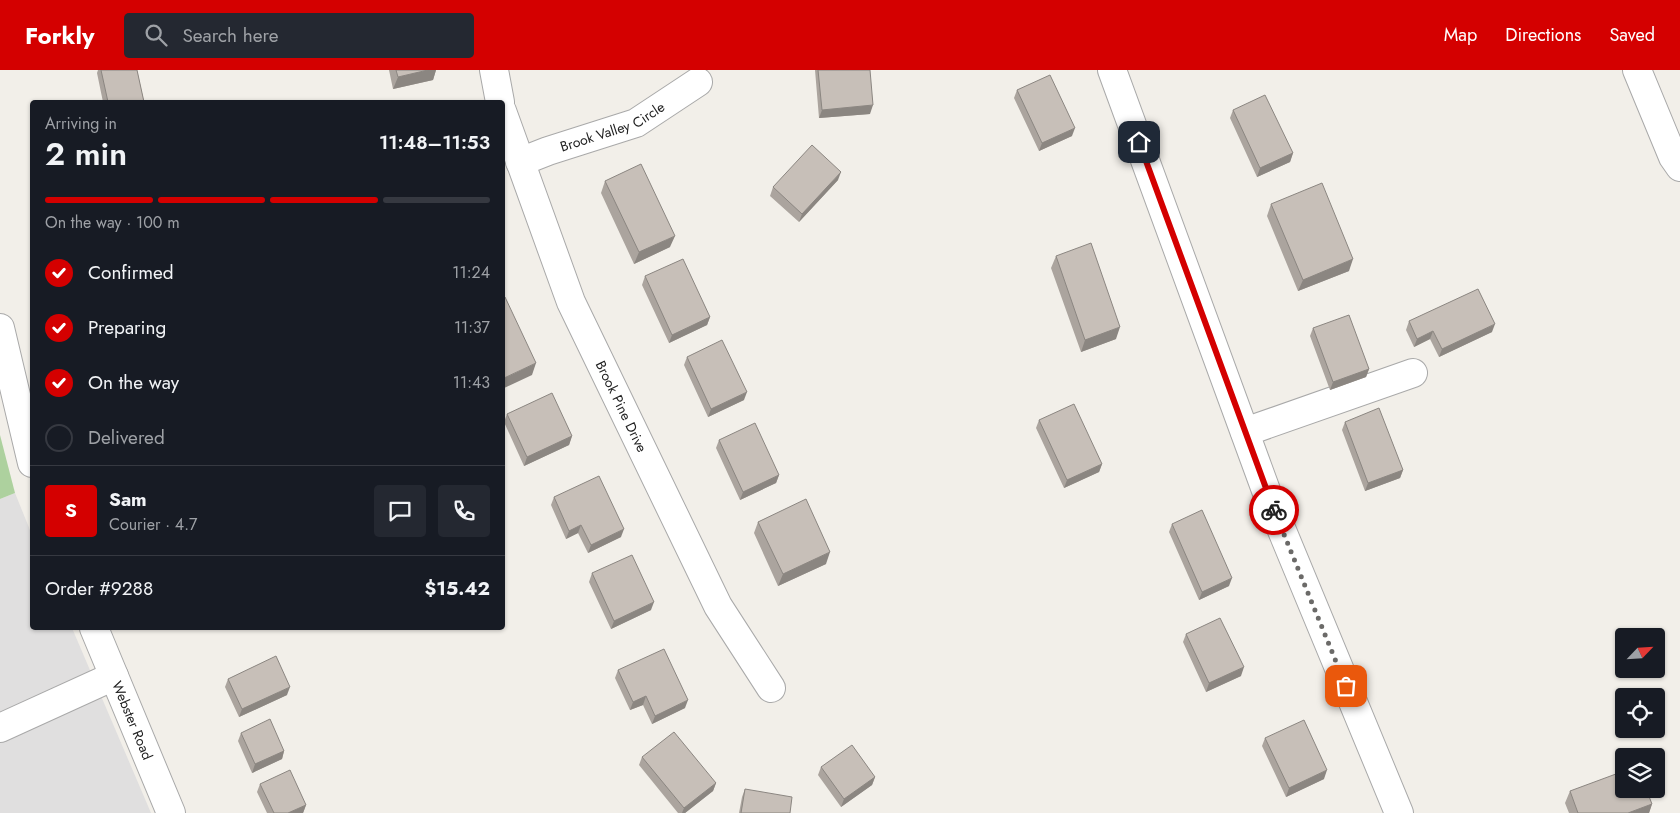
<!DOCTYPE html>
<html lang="en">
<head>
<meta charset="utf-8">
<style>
  body { margin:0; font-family:Jost,sans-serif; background:#242831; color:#f1f3f6; height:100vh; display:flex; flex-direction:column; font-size:19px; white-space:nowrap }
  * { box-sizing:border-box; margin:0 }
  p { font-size:16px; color:#9ea1a6 }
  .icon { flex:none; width:28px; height:28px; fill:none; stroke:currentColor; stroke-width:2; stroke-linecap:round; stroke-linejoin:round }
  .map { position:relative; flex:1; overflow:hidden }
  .panel { position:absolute; left:30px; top:30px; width:475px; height:530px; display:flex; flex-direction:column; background:#171b24; border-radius:5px; box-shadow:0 1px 4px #0004 }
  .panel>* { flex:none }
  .needle { width:32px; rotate:65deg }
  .buttons { position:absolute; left:1615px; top:558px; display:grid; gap:10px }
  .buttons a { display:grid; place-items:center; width:50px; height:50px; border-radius:5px; background:#171b24; box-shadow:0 1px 4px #0004; font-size:25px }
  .pin { position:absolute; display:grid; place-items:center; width:42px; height:42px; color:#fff; margin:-21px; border-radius:10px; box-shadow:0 2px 8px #0006 }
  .courier { position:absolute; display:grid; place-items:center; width:50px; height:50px; margin:-25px; border:4px solid #d40000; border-radius:50%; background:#fff; color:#222; box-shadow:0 1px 6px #0007 }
  .headline em { font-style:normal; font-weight:600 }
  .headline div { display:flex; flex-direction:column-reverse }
  .headline { display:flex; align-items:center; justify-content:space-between; height:85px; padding:0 15px }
  h1 { font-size:32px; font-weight:600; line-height:38px }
  .bar { display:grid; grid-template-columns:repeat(4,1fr); gap:8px 5px; align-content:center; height:60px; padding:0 15px }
  .bar i { height:6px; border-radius:4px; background:#363941 }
  .bar .active { background:#d40000 }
  .bar p { grid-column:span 4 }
  .line { display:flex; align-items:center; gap:12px; padding:0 15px; border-top:1px solid #363941 }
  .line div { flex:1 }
  .round { display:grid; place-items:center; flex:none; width:52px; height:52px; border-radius:5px; background:#242831 }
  ol { padding:0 15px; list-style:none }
  li { display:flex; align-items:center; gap:15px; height:55px }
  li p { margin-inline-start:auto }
  li .icon { padding:5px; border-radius:50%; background:#d40000; color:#fff; stroke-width:4 }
  li:last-child { color:#9ea1a6 }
  li i { width:28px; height:28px; border:2px solid #363941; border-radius:50% }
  header { display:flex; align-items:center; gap:30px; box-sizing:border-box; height:70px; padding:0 25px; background:#d40000; color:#fff }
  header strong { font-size:24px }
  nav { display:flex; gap:28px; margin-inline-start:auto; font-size:18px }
  .search { width:350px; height:45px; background:#242831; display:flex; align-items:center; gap:12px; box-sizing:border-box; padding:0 18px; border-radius:5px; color:#9ea1a6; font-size:19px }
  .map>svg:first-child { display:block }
  .residential { fill:#e0dfdf }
  .forest { fill:#add19e }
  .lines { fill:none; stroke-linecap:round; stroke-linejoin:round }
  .minor-casing { stroke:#a9a9a9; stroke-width:30 }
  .minor { stroke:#fff; stroke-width:28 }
  .wall { fill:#aba49e }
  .shaded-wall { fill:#8b8681 }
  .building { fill:#c7bfb8; stroke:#8b8681 }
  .done { stroke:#6b6a68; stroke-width:5; stroke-dasharray:0 9 }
  .route { stroke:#d40000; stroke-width:6 }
  .labels { text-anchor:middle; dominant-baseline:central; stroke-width:5; stroke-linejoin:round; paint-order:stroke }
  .street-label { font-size:14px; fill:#222; stroke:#fff }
</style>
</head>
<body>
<header>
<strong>Forkly</strong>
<div class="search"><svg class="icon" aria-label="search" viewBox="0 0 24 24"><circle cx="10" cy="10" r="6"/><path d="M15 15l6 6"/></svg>Search here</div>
<nav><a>Map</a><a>Directions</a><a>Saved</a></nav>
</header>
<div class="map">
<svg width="1680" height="743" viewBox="0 0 1680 743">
  <rect width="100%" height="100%" fill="#f2efe9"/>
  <!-- residential -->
  <path class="residential" d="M15 423 32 465V558H72L151 743H0V429Z"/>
  <!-- forest -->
  <path class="forest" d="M0 365 15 423 0 429Z"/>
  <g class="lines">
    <!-- minor casing -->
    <g class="minor-casing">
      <g id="minor">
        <path d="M494 0 500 32"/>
        <path d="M1112 0 1271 434 1399 743"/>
        <path d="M1637 0 1673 87 1680 97"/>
        <path id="s1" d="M502 41 571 232 718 536 771 618"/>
        <path id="s2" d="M520 92 548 81 636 53 698 12"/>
        <path d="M0 258 32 393"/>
        <path d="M1245 362 1413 303"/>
        <path id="s3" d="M94 558 171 743"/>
        <path d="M0 658 114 606"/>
      </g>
    </g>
    <!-- minor -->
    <use href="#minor" class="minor"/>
  </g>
  <!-- wall -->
  <path class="wall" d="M98 0H137L144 32H103L97 3Z
    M389 0H436L433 10 393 19Z
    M815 0H870V44L819 48Z
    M1017 20 1072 66 1039 81 1014 28Z
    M1233 40 1293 83 1290 92 1257 107 1230 48Z
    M838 110 799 152 770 126 773 117Z
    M605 111 670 177 634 194 601 123Z
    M1271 134 1349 201 1298 221 1267 146Z
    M1056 186 1116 269 1081 282 1051 198Z
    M645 206 710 247 707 255 669 273 642 215Z
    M1409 251 1492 262 1439 287 1430 269 1414 277 1406 260Z
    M1313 258 1369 299 1366 307 1330 320 1310 266Z
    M687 287 744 330 708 347 684 295Z
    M507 344 572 366 569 375 524 396 504 352Z
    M1039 350 1102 394 1099 402 1064 418 1036 358Z
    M1345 352 1403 400 1400 408 1365 421 1342 360Z
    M719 370 779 405 776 413 740 430 716 378Z
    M554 427 621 467 588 483 578 463 566 469 551 435Z
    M758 452 826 494 778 516 754 463Z
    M1172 454 1229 516 1199 530 1169 462Z
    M592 503 651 540 611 559 589 512Z
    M1186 564 1241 606 1206 622 1183 572Z
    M618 600 685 638 652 654 643 635 630 640 615 608Z
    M228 609 287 625 239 647 225 617Z
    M241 663 284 681 282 689 252 703 238 671Z
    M1265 668 1324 709 1286 727 1262 676Z
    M642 687 716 713 713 721 685 743H678L639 695Z
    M821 697 875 707 872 715 841 737 818 705Z
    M260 714 306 735 303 743H267L257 722Z
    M745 719 790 743H739L742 727Z
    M1570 721 1652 734 1649 743H1569L1565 733Z"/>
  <!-- shaded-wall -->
  <path class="shaded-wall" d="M428 0H436L433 10 393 19 398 7Z
    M873 35 870 44 819 48 822 40Z
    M1075 58 1072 66 1039 81 1042 73Z
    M1293 83 1290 92 1257 107 1260 98Z
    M841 102 838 110 799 152 802 144Z
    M675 166 670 177 634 194 639 182Z
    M1353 189 1349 201 1298 221 1303 210Z
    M710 247 707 255 669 273 672 265Z
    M1495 254 1492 262 1439 287 1442 279Z
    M1120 257 1116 269 1081 282 1085 270Z
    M1433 261 1430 269 1414 277 1417 269Z
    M536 293 532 305 502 319V309Z
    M1369 299 1366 307 1330 320 1333 312Z
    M747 322 744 330 708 347 711 339Z
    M572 366 569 375 524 396 527 387Z
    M1102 394 1099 402 1064 418 1067 410Z
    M1403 400 1400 408 1365 421 1368 413Z
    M779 405 776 413 740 430 743 422Z
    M581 455 578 463 566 469 569 461Z
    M624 459 621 467 588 483 591 475Z
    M830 482 826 494 778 516 783 504Z
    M1232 508 1229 516 1199 530 1202 522Z
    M654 532 651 540 611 559 614 551Z
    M1244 597 1241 606 1206 622 1209 613Z
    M290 617 287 625 239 647 242 639Z
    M646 626 643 635 630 640 633 632Z
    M688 630 685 638 652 654 655 646Z
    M284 681 282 689 252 703 255 694Z
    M1327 700 1324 709 1286 727 1289 718Z
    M875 707 872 715 841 737 844 729Z
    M716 713 713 721 685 743H682L684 738Z
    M1652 734 1649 743H1628Z
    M306 735 303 743H288Z"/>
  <!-- building -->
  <path class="building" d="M101 0H137L144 32H108Z
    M396 0H428L398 7Z
    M818 0H870L873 35 822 40Z
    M1050 5 1075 58 1042 73 1017 20Z
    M1265 25 1293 83 1260 98 1233 40Z
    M812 75 841 102 802 144 773 117Z
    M641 94 675 166 639 182 605 111Z
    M1322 113 1353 189 1303 210 1271 134Z
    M1091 173 1120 257 1085 270 1056 186Z
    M683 189 710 247 672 265 645 206Z
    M1478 219 1495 254 1442 279 1433 261 1417 269 1409 251Z
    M505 227 536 293 502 309V229Z
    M1349 245 1369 299 1333 312 1313 258Z
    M722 270 747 322 711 339 687 287Z
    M552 323 572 366 527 387 507 344Z
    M1074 334 1102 394 1067 410 1039 350Z
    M1379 338 1403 400 1368 413 1345 352Z
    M755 353 779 405 743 422 719 370Z
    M599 406 624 459 591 475 581 455 569 461 554 427Z
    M806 429 830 482 783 504 758 452Z
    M1202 440 1232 508 1202 522 1172 454Z
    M632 485 654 532 614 551 592 503Z
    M1220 548 1244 597 1209 613 1186 564Z
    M664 579 688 630 655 646 646 626 633 632 618 600Z
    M276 586 290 617 242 639 228 609Z
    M270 649 284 681 255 694 241 663Z
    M1304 650 1327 700 1289 718 1265 668Z
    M674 662 716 713 684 738 642 687Z
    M852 675 875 707 844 729 821 697Z
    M290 700 306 735 288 743H274L260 714Z
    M1624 701V719H1646L1652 734 1628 743H1578L1570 721Z
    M745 719 792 727 790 743H741Z"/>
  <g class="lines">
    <!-- done -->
    <path class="done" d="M1274 440 1346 616"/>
    <!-- route -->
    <path class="route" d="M1139 72 1274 440"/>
  </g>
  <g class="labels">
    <!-- street labels -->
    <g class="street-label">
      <text stroke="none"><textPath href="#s2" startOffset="99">Brook Valley Circle</textPath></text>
      <text stroke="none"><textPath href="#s1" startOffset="319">Brook Pine Drive</textPath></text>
      <text stroke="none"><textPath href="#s3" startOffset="100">Webster Road</textPath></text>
    </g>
  </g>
</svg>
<div class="buttons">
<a><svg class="needle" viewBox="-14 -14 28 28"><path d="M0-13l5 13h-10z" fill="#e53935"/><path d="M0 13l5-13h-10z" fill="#9ea1a6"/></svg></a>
<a><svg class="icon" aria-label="locate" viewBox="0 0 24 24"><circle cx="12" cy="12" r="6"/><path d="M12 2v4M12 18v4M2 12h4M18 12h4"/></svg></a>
<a><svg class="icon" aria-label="layers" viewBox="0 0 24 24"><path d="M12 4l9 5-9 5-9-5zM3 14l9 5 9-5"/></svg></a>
</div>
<div class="pin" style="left:1346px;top:616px;background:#ea580c"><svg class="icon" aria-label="bag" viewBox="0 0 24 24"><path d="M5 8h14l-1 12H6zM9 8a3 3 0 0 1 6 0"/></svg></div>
<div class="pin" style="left:1139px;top:72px;background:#1f2937"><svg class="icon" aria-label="home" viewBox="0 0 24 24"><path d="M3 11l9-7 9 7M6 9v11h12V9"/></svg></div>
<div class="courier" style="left:1274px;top:440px"><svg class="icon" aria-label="bike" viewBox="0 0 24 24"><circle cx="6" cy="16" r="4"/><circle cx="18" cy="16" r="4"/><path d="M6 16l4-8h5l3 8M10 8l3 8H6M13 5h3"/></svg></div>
<section class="panel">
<div class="headline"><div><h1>2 min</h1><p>Arriving in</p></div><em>11:48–11:53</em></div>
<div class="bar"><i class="active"></i><i class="active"></i><i class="active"></i><i></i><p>On the way · 100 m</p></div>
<ol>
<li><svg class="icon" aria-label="check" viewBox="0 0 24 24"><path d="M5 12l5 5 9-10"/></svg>Confirmed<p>11:24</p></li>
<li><svg class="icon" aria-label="check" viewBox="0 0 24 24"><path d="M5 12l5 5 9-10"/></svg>Preparing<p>11:37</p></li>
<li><svg class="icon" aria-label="check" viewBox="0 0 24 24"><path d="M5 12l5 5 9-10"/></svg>On the way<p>11:43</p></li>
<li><i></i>Delivered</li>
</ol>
<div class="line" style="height:90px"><b class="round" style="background:#d40000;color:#fff">S</b><div><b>Sam</b><p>Courier · 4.7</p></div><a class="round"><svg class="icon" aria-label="chat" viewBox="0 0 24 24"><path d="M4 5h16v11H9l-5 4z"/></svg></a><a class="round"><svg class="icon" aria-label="phone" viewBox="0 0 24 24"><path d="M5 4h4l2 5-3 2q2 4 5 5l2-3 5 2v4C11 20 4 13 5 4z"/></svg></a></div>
<div class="line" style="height:65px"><div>Order #9288</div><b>$15.42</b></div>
</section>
</div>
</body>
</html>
